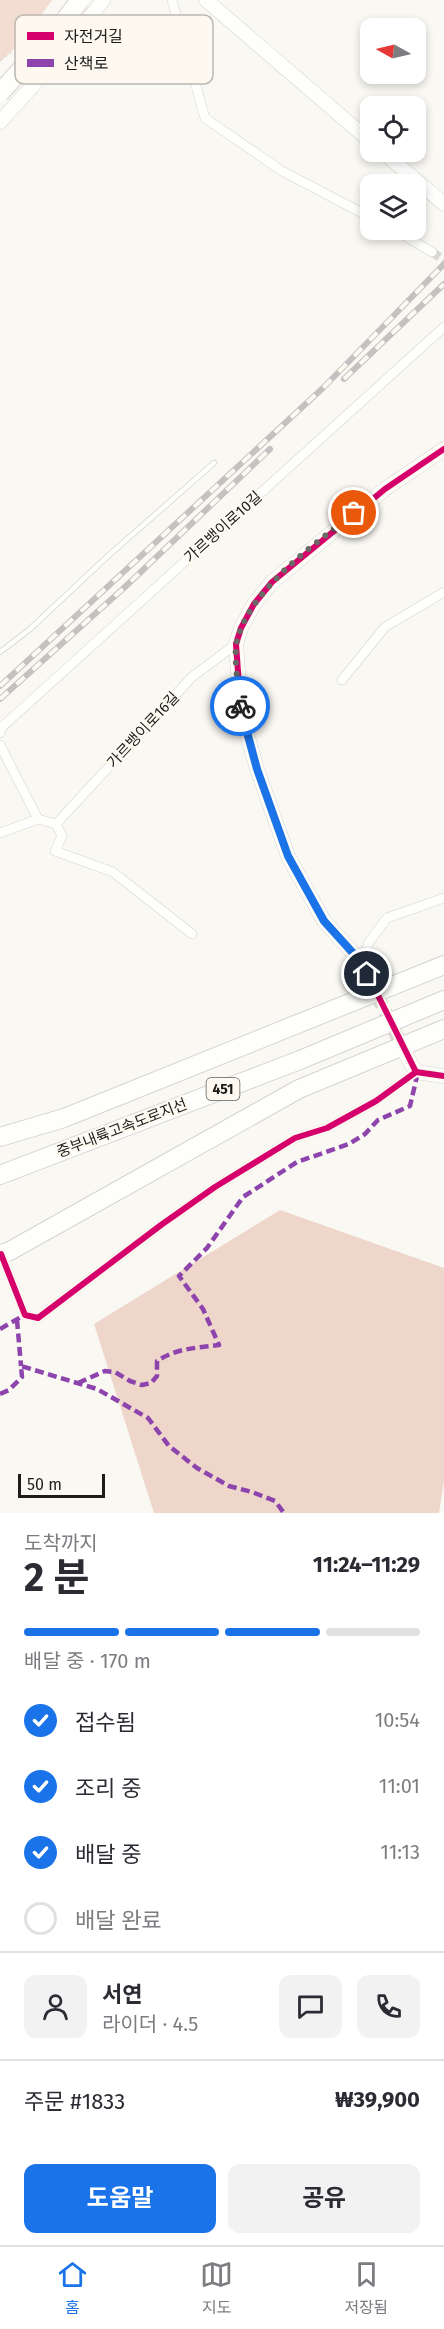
<!DOCTYPE html>
<html lang="ko">
<head>
<meta charset="utf-8">
<style>
  body { margin:0; font-family:"Fira Sans","Noto Sans KR",sans-serif; background:#f2f2f3; color:#2b2b33; height:100vh; display:flex; flex-direction:column; font-size:22px; white-space:nowrap }
  * { box-sizing:border-box; margin:0 }
  p { font-size:20px; color:#7c7c81 }
  .icon { flex:none; width:33px; height:33px; fill:none; stroke:currentColor; stroke-width:2; stroke-linecap:round; stroke-linejoin:round }
  .map { position:relative; height:1513px; overflow:hidden }
  .details { display:flex; flex-direction:column; background:#fff; flex:1 }
  .details>* { flex:none }
  .needle { width:39px; rotate:278deg }
  .fabs { position:absolute; left:360px; top:18px; display:grid; gap:12px }
  .fabs a { display:grid; place-items:center; width:66px; height:66px; border-radius:12px; background:#fff; box-shadow:0 3px 9px #0003; font-size:30px }
  .scale { position:absolute; left:18px; bottom:15px; width:87px; box-sizing:border-box; padding-left:6px; border:3px solid #1d1c19; border-top:0; font-size:16px; line-height:21px; white-space:nowrap; color:#1d1c19; -webkit-text-stroke:4px #fdf9f0; paint-order:stroke }
  .pin { position:absolute; display:grid; place-items:center; width:51px; height:51px; color:#fff; margin:-26px; border:3px solid #fff; border-radius:50%; box-shadow:0 2px 6px #0007 }
  .courier { position:absolute; display:grid; place-items:center; width:60px; height:60px; margin:-30px; border:4px solid #1a73e8; border-radius:50%; background:#fff; color:#222; box-shadow:0 2px 8px #0007 }
  .headline em { font-style:normal; font-weight:700 }
  .headline div { display:flex; flex-direction:column-reverse }
  .headline { display:flex; align-items:center; justify-content:space-between; height:102px; padding:0 24px }
  h1 { font-size:39px; font-weight:700; line-height:45px }
  .bar { display:grid; grid-template-columns:repeat(4,1fr); gap:9px 6px; align-content:center; height:72px; padding:0 24px }
  .bar i { height:8px; border-radius:4px; background:#e1e1e2 }
  .bar .on { background:#1a73e8 }
  .bar p { grid-column:span 4 }
  .line { display:flex; align-items:center; gap:15px; padding:0 24px; border-top:2px solid #e1e1e2 }
  .line div { flex:1 }
  .round { display:grid; place-items:center; flex:none; width:63px; height:63px; border-radius:12px; background:#f2f2f3 }
  ol { padding:0 24px; list-style:none }
  li { display:flex; align-items:center; gap:18px; height:66px }
  li p { margin-inline-start:auto }
  li .icon { padding:6px; border-radius:50%; background:#1a73e8; color:#fff; stroke-width:4 }
  li:last-child { color:#7c7c81 }
  li i { width:33px; height:33px; border:3px solid #e1e1e2; border-radius:50% }
  .button { display:flex; gap:12px; margin-top:auto; padding:12px 24px }
  .button a { flex:1; height:69px; border-radius:12px; background:#1a73e8; color:#fff; font-size:24px; font-weight:700; line-height:69px; text-align:center }
  .button a+a { background:#f2f2f3; color:#2b2b33 }
  .tabs { display:flex; justify-content:space-around; align-items:center; height:84px; border-top:2px solid #e1e1e2; background:#fff; font-size:16px; color:#7c7c81 }
  .tabs a { display:grid; justify-items:center; gap:3px }
  .tabs .on { color:#1a73e8 }
  .map>svg:first-child { display:block }
  .green { fill:#f3dcd2 }
  .forest { fill:#eed6cb }
  .lines { fill:none; stroke-linecap:round; stroke-linejoin:round }
  .street-tunnel { stroke:#d9d7d2; stroke-width:9; stroke-dasharray:9 4.5; stroke-linecap:butt }
  .secondary-tunnel { stroke:#d9d7d2; stroke-width:14; stroke-dasharray:14 7; stroke-linecap:butt }
  .lane-casing { stroke:#d5d3d0; stroke-width:6 }
  .street-casing { stroke:#d5d3d0; stroke-width:10 }
  .secondary-casing { stroke:#d5d3d0; stroke-width:15 }
  .highway-casing { stroke:#d5d3d0; stroke-width:20 }
  .path { stroke:#dcdcda; stroke-width:2; stroke-dasharray:1.5 4.5; stroke-linecap:butt }
  .lane { stroke:#fefefd; stroke-width:4.5 }
  .street { stroke:#fefefd; stroke-width:9 }
  .secondary { stroke:#fefefd; stroke-width:14 }
  .highway { stroke:#fefefd; stroke-width:18 }
  .rail-casing { stroke:#c3c2c1; stroke-width:6 }
  .rail { stroke:#fdf9f0; stroke-width:4; stroke-dasharray:11; stroke-linecap:butt }
  .highway-bridge-casing { stroke:#d5d3d0; stroke-width:20; stroke-linecap:butt }
  .highway-bridge { stroke:#fefefd; stroke-width:18 }
  .quiet { stroke:#8e44ad; stroke-width:4.5; stroke-dasharray:9 4.5; stroke-linecap:butt }
  .cycleway-casing { stroke:#fdf9f0; stroke-width:10 }
  .cycleway { stroke:#d6006c; stroke-width:6 }
  .done { stroke:#6a6965; stroke-width:6; stroke-dasharray:0 10.8 }
  .route { stroke:#1a73e8; stroke-width:8 }
  .labels { text-anchor:middle; dominant-baseline:central; stroke-width:4.5; stroke-linejoin:round; paint-order:stroke }
  .shield { fill:#fdf9f0; stroke:#605e5a; stroke-width:1.5 }
  .shield-label { font-size:14px; font-weight:bold; fill:#1d1c19 }
  .street-label { font-size:15px; fill:#1d1c19; stroke:#fdf9f0 }
  .key { fill:#fdf9f0; stroke:#bab7b0; stroke-width:1.5 }
  .key-label { font-size:16px; fill:#1d1c19 }
</style>
</head>
<body>
<div class="map">
<svg width="444" height="1513" viewBox="0 0 444 1513">
  <rect width="100%" height="100%" fill="#faf8f3"/>
  <!-- green -->
  <path class="green" d="M0 0H52L22 41 0 62Z"/>
  <!-- forest -->
  <path class="forest" d="M280 1210 444 1268V1481L439 1513H154L94 1324Z"/>
  <g class="lines">
    <!-- street-tunnel -->
    <path class="street-tunnel" d="M432 252 444 260"/>
    <!-- secondary-tunnel -->
    <path class="secondary-tunnel" d="M367 974 405 1053"/>
    <!-- lane casing -->
    <g class="lane-casing">
      <path id="lane" d="M0 652 30 629 109 555 214 463"/>
    </g>
    <!-- street casing -->
    <g class="street-casing">
      <path id="street" d="M172 0 205 118 282 171 370 217
        M395 230 432 252
        M342 680 385 627 444 592
        M0 733 1 728 444 327
        M0 745 38 819 56 824 192 677 236 644
        M56 824 62 836 55 851 113 872 192 934
        M0 833 38 819
        M362 963 369 942 387 918 444 898
        M1 1254 25 1315 38 1318 161 1225 215 1187 295 1138 327 1128 376 1101 416 1072"/>
    </g>
    <!-- secondary casing -->
    <g class="secondary-casing">
      <path id="secondary" d="M206 0 370 141
        M0 122 66 49 103 0
        M383 152 444 204
        M367 974 362 963 324 921 288 856 257 769 241 713 236 644 241 628 254 604 272 582 385 489 444 449
        M405 1053 416 1072 444 1076"/>
    </g>
    <!-- highway casing -->
    <g class="highway-casing">
      <path id="highway" d="M0 1137 64 1118 444 965
        M0 1175 300 1060 444 1000
        M0 1254 8 1252 299 1089 444 1029"/>
    </g>
    <!-- path -->
    <path class="path" d="M0 60 22 45"/>
    <!-- lane -->
    <use href="#lane" class="lane"/>
    <!-- street -->
    <use href="#street" class="street"/>
    <!-- secondary -->
    <use href="#secondary" class="secondary"/>
    <!-- highway -->
    <use href="#highway" class="highway"/>
    <!-- rail casing -->
    <g class="rail-casing">
      <path id="rail" d="M344 379 444 284
        M0 686 324 387 444 264
        M0 699 125 587 270 449"/>
    </g>
    <!-- rail -->
    <use href="#rail" class="rail"/>
    <!-- highway-bridge casing -->
    <g class="highway-bridge-casing">
      <path id="highway-bridge" d="M0 93 61 25 80 0"/>
    </g>
    <!-- highway-bridge -->
    <use href="#highway-bridge" class="highway-bridge"/>
    <!-- quiet -->
    <path class="quiet" d="M17 1320 21 1366
      M0 1329 21 1317
      M78 1383 105 1371 115 1372 130 1381 142 1385 151 1383 157 1376V1361C177 1348 196 1348 219 1345L203 1309 179 1276 207 1248 243 1197 297 1162 349 1144 365 1134 378 1120 410 1106 417 1076 414 1071
      M0 1394 9 1390 22 1377 21 1366 97 1389 148 1418 169 1446 197 1468 229 1486 252 1492 275 1501 284 1513"/>
    <!-- cycleway casing -->
    <g class="cycleway-casing">
      <path id="cycleway" d="M416 1072 362 963 324 921 288 856 257 769 241 713 236 644 241 628 254 604 272 582 385 489 444 449
        M1 1254 25 1315 38 1318 161 1225 215 1187 295 1138 327 1128 376 1101 416 1072 444 1076"/>
    </g>
    <!-- cycleway -->
    <use href="#cycleway" class="cycleway"/>
  </g>
  <g class="lines">
    <!-- done -->
    <path class="done" d="M240 706C239 690 233 655 237 641 249 590 315 544 354 513"/>
    <!-- route -->
    <path class="route" d="M240 706 257 769 288 856 324 921 362 963 367 974"/>
  </g>
  <g class="labels">
    <!-- shield labels -->
    <rect class="shield" x="206.5" y="1078" width="33" height="22" rx="4.5"/>
    <g class="shield-label">
      <text x="223" y="1089">451</text>
    </g>
    <!-- street labels -->
    <g class="street-label">
      <text transform="translate(223 527) rotate(-42)">가르뱅이로10길</text>
      <text transform="translate(143 730) rotate(-47)">가르뱅이로16길</text>
      <text transform="translate(122 1128) rotate(-21)">중부내륙고속도로지선</text>
    </g>
  </g>
  <!-- legend -->
  <rect x="15" y="15" width="198" height="69" rx="9" class="key"/>
  <rect x="27" y="32" width="27" height="8" fill="#d6006c"/>
  <rect x="27" y="59" width="27" height="8" fill="#8e44ad"/>
  <g class="key-label">
    <text x="64" y="42">자전거길</text>
    <text x="64" y="69">산책로</text>
  </g>
</svg>
<div class="fabs">
<a><svg class="needle" viewBox="-14 -14 28 28"><path d="M0-13l5 13h-10z" fill="#e53935"/><path d="M0 13l5-13h-10z" fill="#7c7c81"/></svg></a>
<a><svg class="icon" aria-label="locate" viewBox="0 0 24 24"><circle cx="12" cy="12" r="6"/><path d="M12 2v4M12 18v4M2 12h4M18 12h4"/></svg></a>
<a><svg class="icon" aria-label="layers" viewBox="0 0 24 24"><path d="M12 4l9 5-9 5-9-5zM3 14l9 5 9-5"/></svg></a>
</div>
<div class="scale">50 m</div>
<div class="pin" style="left:354px;top:513px;background:#ea580c"><svg class="icon" aria-label="bag" viewBox="0 0 24 24"><path d="M5 8h14l-1 12H6zM9 8a3 3 0 0 1 6 0"/></svg></div>
<div class="pin" style="left:367px;top:974px;background:#1f2937"><svg class="icon" aria-label="home" viewBox="0 0 24 24"><path d="M3 11l9-7 9 7M6 9v11h12V9"/></svg></div>
<div class="courier" style="left:240px;top:706px"><svg class="icon" aria-label="bike" viewBox="0 0 24 24"><circle cx="6" cy="16" r="4"/><circle cx="18" cy="16" r="4"/><path d="M6 16l4-8h5l3 8M10 8l3 8H6M13 5h3"/></svg></div>
</div>
<section class="details">
<div class="headline"><div><h1>2 분</h1><p>도착까지</p></div><em>11:24–11:29</em></div>
<div class="bar"><i class="on"></i><i class="on"></i><i class="on"></i><i></i><p>배달 중 · 170 m</p></div>
<ol>
<li><svg class="icon" aria-label="check" viewBox="0 0 24 24"><path d="M5 12l5 5 9-10"/></svg>접수됨<p>10:54</p></li>
<li><svg class="icon" aria-label="check" viewBox="0 0 24 24"><path d="M5 12l5 5 9-10"/></svg>조리 중<p>11:01</p></li>
<li><svg class="icon" aria-label="check" viewBox="0 0 24 24"><path d="M5 12l5 5 9-10"/></svg>배달 중<p>11:13</p></li>
<li><i></i>배달 완료</li>
</ol>
<div class="line" style="height:108px"><a class="round"><svg class="icon" aria-label="person" viewBox="0 0 24 24"><circle cx="12" cy="8" r="4"/><path d="M4 21q1-7 8-7t8 7"/></svg></a><div><b>서연</b><p>라이더 · 4.5</p></div><a class="round"><svg class="icon" aria-label="chat" viewBox="0 0 24 24"><path d="M4 5h16v11H9l-5 4z"/></svg></a><a class="round"><svg class="icon" aria-label="phone" viewBox="0 0 24 24"><path d="M5 4h4l2 5-3 2q2 4 5 5l2-3 5 2v4C11 20 4 13 5 4z"/></svg></a></div>
<div class="line" style="height:78px"><div>주문 #1833</div><b>₩39,900</b></div>
<div class="button"><a>도움말</a><a>공유</a></div>
</section>
<nav class="tabs">
<a class="on"><svg class="icon" aria-label="home" viewBox="0 0 24 24"><path d="M3 11l9-7 9 7M6 9v11h12V9"/></svg>홈</a>
<a><svg class="icon" aria-label="map" viewBox="0 0 24 24"><path d="M3 6l6-2 6 2 6-2v14l-6 2-6-2-6 2zM9 4v14M15 6v14"/></svg>지도</a>
<a><svg class="icon" aria-label="saved" viewBox="0 0 24 24"><path d="M7 4h10v16l-5-4-5 4z"/></svg>저장됨</a>
</nav>
</body>
</html>
